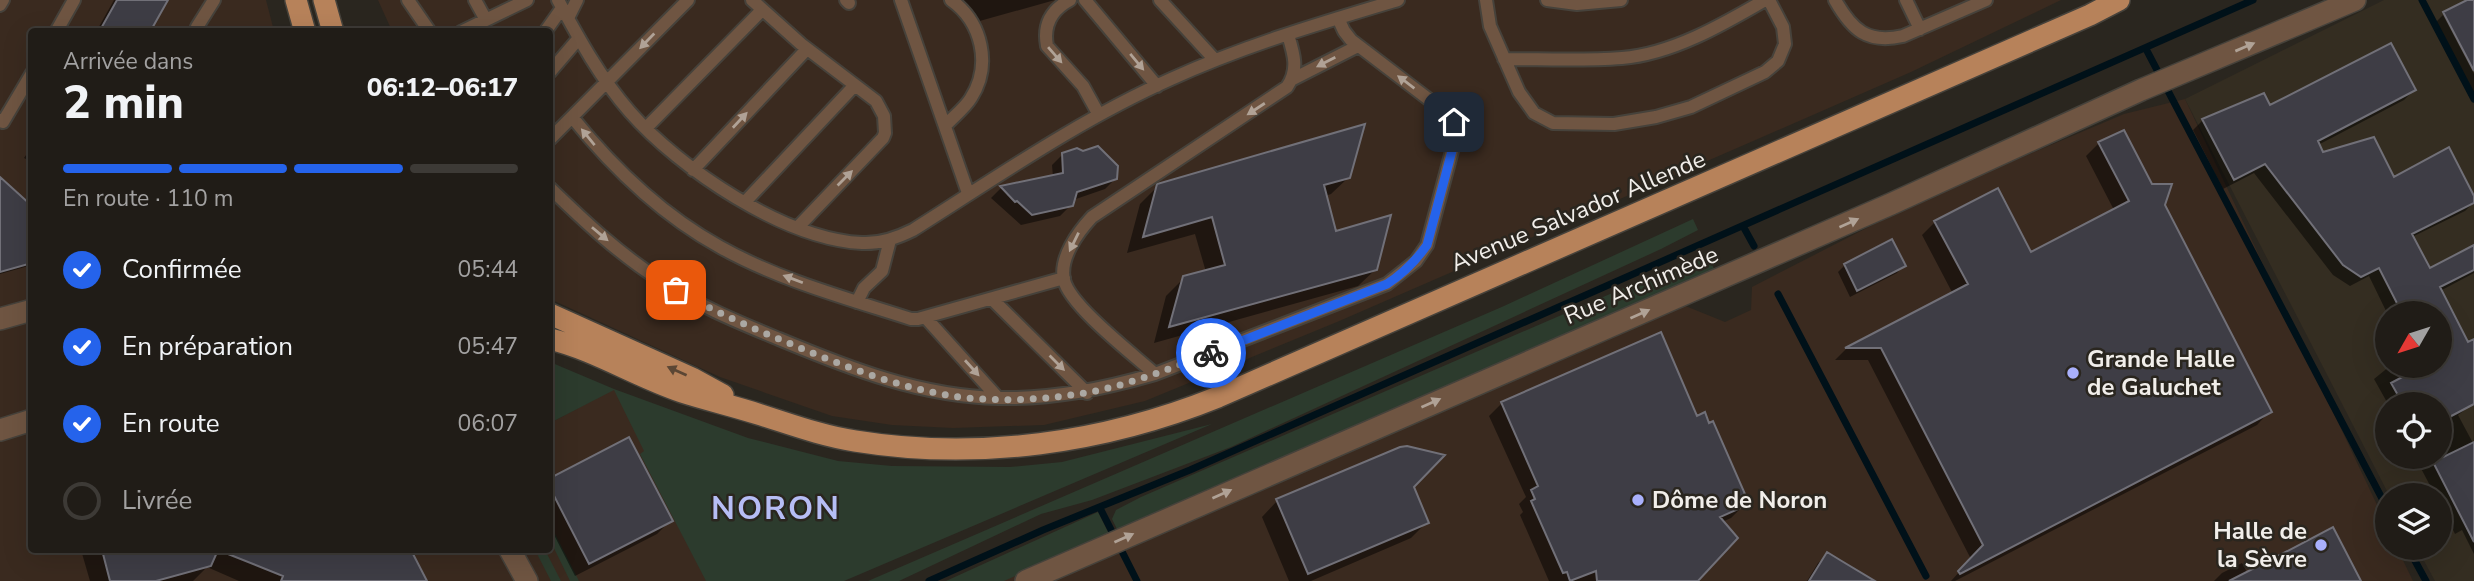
<!DOCTYPE html>
<html lang="fr">
<head>
<meta charset="utf-8">
<style>
  body { margin:0; font-family:"Nunito Sans",sans-serif; background:#2d2924; color:#f1f3f6; height:100vh; display:flex; flex-direction:column; font-size:26px; white-space:nowrap }
  * { box-sizing:border-box; margin:0 }
  p { font-size:23px; color:#a2a1a1 }
  .icon { flex:none; width:38px; height:38px; fill:none; stroke:currentColor; stroke-width:2; stroke-linecap:round; stroke-linejoin:round }
  .map { position:relative; flex:1; overflow:hidden }
  .details { position:absolute; left:28px; top:28px; width:525px; height:525px; display:flex; flex-direction:column; background:#201c17; border-radius:7px; box-shadow:0 7px 28px #0002,0 0 0 2px #3d3a36 }
  .details>* { flex:none }
  .needle { width:46px; rotate:231deg }
  .fabs { position:absolute; left:2375px; top:301px; display:grid; gap:14px }
  .fabs a { display:grid; place-items:center; width:77px; height:77px; border-radius:50%; background:#201c17; box-shadow:0 7px 28px #0002,0 0 0 2px #3d3a36; font-size:35px }
  .pin { position:absolute; display:grid; place-items:center; width:60px; height:60px; color:#fff; margin:-30px; border-radius:14px; box-shadow:0 4px 10px #0006 }
  .courier { position:absolute; display:grid; place-items:center; width:70px; height:70px; margin:-35px; border:5px solid #2563eb; border-radius:50%; background:#fff; color:#222; box-shadow:0 2px 9px #0007 }
  .summary em { font-style:normal; font-weight:800 }
  .summary div { display:flex; flex-direction:column-reverse }
  .summary { display:flex; align-items:center; justify-content:space-between; height:119px; padding:0 35px }
  h1 { font-size:46px; font-weight:800; line-height:52px }
  .bar { display:grid; grid-template-columns:repeat(4,1fr); gap:10px 7px; align-content:center; height:84px; padding:0 35px }
  .bar i { height:9px; border-radius:5px; background:#3d3a36 }
  .bar .selected { background:#2563eb }
  .bar p { grid-column:span 4 }
  ol { padding:0 35px; list-style:none }
  li { display:flex; align-items:center; gap:21px; height:77px }
  li p { margin-inline-start:auto }
  li .icon { padding:7px; border-radius:50%; background:#2563eb; color:#fff; stroke-width:4 }
  li:last-child { color:#a2a1a1 }
  li i { width:38px; height:38px; border:4px solid #3d3a36; border-radius:50% }
  .map>svg:first-child { display:block }
  .commercial { fill:#3a2a1f }
  .built { fill:#342d21; fill-rule:evenodd }
  .green { fill:#2c3b2d }
  .shadow { fill:#0007 }
  .lines { fill:none; stroke-linecap:round; stroke-linejoin:round }
  .stream { stroke:#001119; stroke-width:7 }
  .building { fill:#3e3d45; stroke:#717078; stroke-width:2 }
  .lane-casing { stroke:#46423b; stroke-width:16 }
  .street-casing { stroke:#46423b; stroke-width:24 }
  .primary-casing { stroke:#46423b; stroke-width:24 }
  .lane { stroke:#6f5542; stroke-width:12 }
  .street { stroke:#6f5542; stroke-width:21 }
  .primary { stroke:#b7825a; stroke-width:21 }
  .oneway { fill:#b0a296 }
  .oneway2 { fill:#5b4634 }
  .done { stroke:#aba8a3; stroke-width:7; stroke-dasharray:0 12.6 }
  .route { stroke:#2563eb; stroke-width:9 }
  .poi-dot { fill:#a9b0fc; stroke:#2a261f; stroke-width:2.5 }
  .labels { text-anchor:middle; dominant-baseline:central; stroke-width:5; stroke-linejoin:round; paint-order:stroke }
  .street-label { font-size:24px; fill:#f1eeea; stroke:#2a261f }
  .poi-label { font-size:24px; font-weight:bold; fill:#f1eeea; stroke:#2a261f; text-anchor:start }
  .district-label { font-size:32px; font-weight:bold; letter-spacing:2px; fill:#b6bdf5; stroke:#2a261f }
</style>
</head>
<body>
<div class="map">
<svg width="2474" height="581" viewBox="0 0 2474 581">
  <rect width="100%" height="100%" fill="#2a261f"/>
  <!-- commercial -->
  <path class="commercial" d="M0 0H266L274 31 32 32V550H550V423L614 389 744 581H0Z
    M378 0H2061L1911 72 1760 138 1337 322 1145 401 1044 425 953 428 892 425 832 416 720 377 550 299V32L392 31Z
    M2185 99 2387 526V548H2397L2413 581H948L1085 567 1683 305 1725 322 1751 310 1752 287 1921 200 2124 114Z"/>
  <!-- built -->
  <path class="built" d="M2384 0H2474V581H2435L2417 548H2440V495H2389L2185 99ZM2387 313H2440V366H2387ZM2387 404H2440V457H2387Z"/>
  <!-- green -->
  <path class="green" d="M1693 219 1698 230 1661 249 1231 447 1092 500 1041 514 899 581H868L1504 306Z
    M1707 252 1714 269 1118 531 1112 519 1116 510 1141 497Z
    M550 362 614 389 748 438 838 461 892 466 1010 467 1062 462 1212 424 844 581H706L640 454 644 451 614 390 550 423Z
    M1098 512 1109 534 1004 581H946Z
    M550 524 579 581H570L550 540Z
    M535 550H545L561 581H551Z"/>
  <!-- shadow -->
  <path class="shadow" d="M114 0H166L148 32H96Z
    M946 0H1055L969 24Z
    M2443 15 2474 74V99L2435 23Z
    M2414 90 2404 100 2318 145 2322 154 2393 179 2474 199V202L2465 211 2412 237 2429 271 2474 248V273L2440 291 2468 344 2474 341V403L2458 415 2474 445V554L2462 530 2455 534 2440 503V495H2435L2415 457H2440V404H2388L2374 379 2390 366H2440V313H2387L2369 276 2350 286 2333 275 2254 173 2223 189 2193 130 2203 120 2269 107Z
    M2099 143 2163 205 2270 411 2257 425 1955 581H1951L1971 559 1868 360H1835L1846 349 1953 294 1922 235 1935 222 2030 254 2114 210 2086 156Z
    M32 146V162L24 158Z
    M1063 154 1116 178 1105 189 1073 200 1071 205 1060 216 1021 225 991 198 1001 188 1053 177 1052 165Z
    M1349 177 1331 194 1325 196 1335 234 1376 269 1358 286 1154 343 1166 296 1184 278 1206 272 1195 234 1127 253 1140 204 1158 186Z
    M0 180 32 210V265L0 274Z
    M1891 242 1903 266 1897 273 1850 297 1838 272 1845 265Z
    M1502 403 1696 419 1743 506 1731 518 1722 522 1697 581H1549L1520 515 1523 512 1519 504 1526 497 1489 416Z
    M628 439 670 521 657 534 575 576 550 527V480Z
    M1412 487 1427 522 1411 538 1311 581H1289L1262 517 1277 501Z
    M81 550H409L425 581H239L207 567 193 581H90Z
    M1828 554 1859 581H1807L1818 563Z
    M2242 563 2248 574 2359 581H2214L2222 573Z"/>
  <g class="lines">
    <!-- stream -->
    <path class="stream" d="M2422 0 2474 99
      M2146 49 2387 508
      M1743 226 1754 246
      M1778 294 1926 576
      M1100 508 1137 581
      M2408 548 2426 581
      M929 581 1043 530 1190 470 2253 0"/>
  </g>
  <!-- building -->
  <path class="building" d="M117 0H168L150 32H99Z
    M2467 0H2474V71L2443 12Z
    M2391 43 2416 90 2318 141 2323 152 2374 137 2394 177 2449 147 2474 196V203L2412 234 2430 268 2474 245V270L2440 287 2468 342 2474 339V404L2440 422V404H2403L2391 383 2423 366H2440V313H2402L2379 268 2361 277 2343 265 2265 164 2234 180 2202 119 2264 93 2270 105Z
    M1365 124 1350 178 1324 185 1336 231 1391 215 1377 270 1169 327 1183 276 1225 265 1212 217 1143 237 1157 184Z
    M2124 130 2152 184H2172L2165 205 2272 412 1960 574 1958 571 1983 545 1881 348H1845L1968 284 1934 221 1998 188 2031 252 2129 201 2098 142Z
    M1098 146 1118 166 1117 179 1077 192 1073 206 1032 215 1017 201 1015 202 1000 186 1063 173 1062 153 1077 148 1083 151Z
    M0 177 32 206V263L0 272Z
    M1892 239 1906 266 1857 291 1844 264Z
    M1661 332 1697 416 1705 412 1709 423 1713 421 1745 494 1741 496 1745 506 1720 517 1738 538 1698 581H1597L1596 571 1570 581 1567 572 1563 573 1531 501 1535 499 1531 490 1538 486 1501 402Z
    M629 437 673 521 589 564 550 488V478Z
    M2474 442V542L2433 462Z
    M1407 446 1445 455 1414 487 1429 523 1308 574 1276 499 1400 447Z
    M2333 527 2361 581H2229L2278 556Z
    M102 550H411L427 581H281L283 576 218 550 211 566 156 581H110Z
    M1827 552 1840 560 1875 581H1809Z"/>
  <g class="lines">
    <!-- lane casing -->
    <g class="lane-casing">
      <path id="lane" d="M408 0 430 32
        M475 0 486 20
        M558 0C579 39 601 79 630 112 680 169 784 239 862 243 880 244 897 238 913 230 997 177 1079 120 1171 79 1243 46 1321 23 1398 0
        M752 0 801 44 876 101 884 116 885 133 883 138 798 227
        M846 0 849 3
        M901 0 968 193
        M1070 0C1051 10 1043 25 1047 46L1083 86 1099 115
        M1085 0 1157 86
        M1160 0 1215 60
        M1486 0 1490 26 1519 92 1534 113 1553 123 1614 124 1656 117 1691 107 1765 72 1778 61 1785 44 1783 27 1769 0
        M1547 0 1577 4 1621 0
        M1835 0C1852 30 1867 44 1903 36L1986 0
        M1906 0 1920 29
        M0 5 3 0
        M568 18 577 0
        M197 27 214 0
        M56 32 74 0
        M461 32 527 0
        M545 32 562 8
        M1288 35C1294 54 1299 70 1287 87L1092 217C1078 232 1059 258 1064 280 1070 306 1134 355 1155 374L1387 284 1416 261 1427 245 1457 132 1448 114 1351 40 1344 31 1338 18
        M1504 59C1543 59 1583 61 1622 58 1672 54 1722 25 1765 0
        M550 72 579 38
        M1293 79 1358 46
        M572 117C613 168 662 215 720 247 779 280 846 298 911 319H918L1064 278
        M0 120 3 122 32 73
        M945 126C953 117 965 108 971 98 992 65 982 22 951 0
        M646 128 762 10
        M550 139 688 0
        M693 170 807 49
        M550 188C584 221 619 254 660 280 696 305 738 322 779 339 851 369 920 396 998 398
        M745 202 855 85
        M992 299 1087 393
        M857 302 864 288 882 271 890 240
        M926 318 998 398C1053 399 1103 389 1155 374"/>
    </g>
    <!-- street casing -->
    <g class="street-casing">
      <path id="street" d="M0 319 32 310
        M0 430 32 420
        M510 550 527 581
        M1026 581 1891 204 2141 90 2355 0"/>
    </g>
    <!-- primary casing -->
    <g class="primary-casing">
      <path id="primary" d="M296 0 305 32
        M324 0 333 32
        M550 314 692 378 723 395
        M550 339C595 350 637 377 682 392 707 400 733 406 758 414 790 424 822 436 855 441 978 461 1104 443 1218 397L2090 15 2119 0"/>
    </g>
    <!-- lane -->
    <use href="#lane" class="lane"/>
    <!-- street -->
    <use href="#street" class="street"/>
    <!-- primary -->
    <use href="#primary" class="primary"/>
  </g>
  <!-- one-way arrows -->
  <defs><path id="oneway-solid" d="M-6-.8H1V-3.2L6.5 0L1 3.2V.8H-6Z" transform="scale(1.75)"/></defs>
  <g class="oneway">
    <use href="#oneway-solid" transform="translate(647 41) rotate(134)"/>
    <use href="#oneway-solid" transform="translate(2245 47) rotate(-23)"/>
    <use href="#oneway-solid" transform="translate(1055 55) rotate(49)"/>
    <use href="#oneway-solid" transform="translate(1137 62) rotate(50)"/>
    <use href="#oneway-solid" transform="translate(1326 62) rotate(153)"/>
    <use href="#oneway-solid" transform="translate(1406 82) rotate(-143)"/>
    <use href="#oneway-solid" transform="translate(1256 109) rotate(147)"/>
    <use href="#oneway-solid" transform="translate(740 120) rotate(-47)"/>
    <use href="#oneway-solid" transform="translate(588 137) rotate(-129)"/>
    <use href="#oneway-solid" transform="translate(845 178) rotate(-45)"/>
    <use href="#oneway-solid" transform="translate(1849 223) rotate(-24)"/>
    <use href="#oneway-solid" transform="translate(600 234) rotate(40)"/>
    <use href="#oneway-solid" transform="translate(1074 242) rotate(116)"/>
    <use href="#oneway-solid" transform="translate(793 279) rotate(-159)"/>
    <use href="#oneway-solid" transform="translate(1640 314) rotate(-24)"/>
    <use href="#oneway-solid" transform="translate(1057 363) rotate(45)"/>
    <use href="#oneway-solid" transform="translate(972 368) rotate(48)"/>
    <use href="#oneway-solid" transform="translate(1431 403) rotate(-24)"/>
    <use href="#oneway-solid" transform="translate(1222 494) rotate(-24)"/>
    <use href="#oneway-solid" transform="translate(1124 538) rotate(-24)"/>
  </g>
  <use class="oneway2" href="#oneway-solid" transform="translate(677 371) rotate(-156)"/>
  <g class="lines">
    <!-- done -->
    <path class="done" d="M676 290C713 311 752 328 791 344 841 365 894 386 947 395 991 403 1046 400 1090 392 1132 384 1171 368 1211 353"/>
    <!-- route -->
    <path class="route" d="M1211 353 1387 284C1404 273 1415 262 1427 245L1457 132 1454 122"/>
  </g>
  <!-- markers -->
  <g class="poi-dot">
    <circle cx="2073" cy="373" r="7"/>
    <circle cx="1638" cy="500" r="7"/>
    <circle cx="2321" cy="545" r="7"/>
  </g>
  <g class="labels">
    <!-- street labels -->
    <g class="street-label">
      <text transform="translate(1578 211) rotate(-23)">Avenue Salvador Allende</text>
      <text transform="translate(1641 285) rotate(-23)">Rue Archimède</text>
    </g>
    <!-- poi labels -->
    <g class="poi-label">
      <text x="2087" y="359">Grande Halle<tspan x="2087" dy="28">de Galuchet</tspan></text>
      <text x="1652" y="500">Dôme de Noron</text>
      <text x="2307" y="531" text-anchor="end">Halle de<tspan x="2307" dy="28">la Sèvre</tspan></text>
    </g>
    <!-- district labels -->
    <g class="district-label">
      <text x="776" y="508">NORON</text>
    </g>
  </g>
</svg>
<div class="fabs">
<a><svg class="needle" viewBox="-14 -14 28 28"><path d="M0-13l5 13h-10z" fill="#e53935"/><path d="M0 13l5-13h-10z" fill="#a2a1a1"/></svg></a>
<a><svg class="icon" aria-label="locate" viewBox="0 0 24 24"><circle cx="12" cy="12" r="6"/><path d="M12 2v4M12 18v4M2 12h4M18 12h4"/></svg></a>
<a><svg class="icon" aria-label="layers" viewBox="0 0 24 24"><path d="M12 4l9 5-9 5-9-5zM3 14l9 5 9-5"/></svg></a>
</div>
<div class="pin" style="left:676px;top:290px;background:#ea580c"><svg class="icon" aria-label="bag" viewBox="0 0 24 24"><path d="M5 8h14l-1 12H6zM9 8a3 3 0 0 1 6 0"/></svg></div>
<div class="pin" style="left:1454px;top:122px;background:#1f2937"><svg class="icon" aria-label="home" viewBox="0 0 24 24"><path d="M3 11l9-7 9 7M6 9v11h12V9"/></svg></div>
<div class="courier" style="left:1211px;top:353px"><svg class="icon" aria-label="bike" viewBox="0 0 24 24"><circle cx="6" cy="16" r="4"/><circle cx="18" cy="16" r="4"/><path d="M6 16l4-8h5l3 8M10 8l3 8H6M13 5h3"/></svg></div>
<section class="details">
<div class="summary"><div><h1>2 min</h1><p>Arrivée dans</p></div><em>06:12–06:17</em></div>
<div class="bar"><i class="selected"></i><i class="selected"></i><i class="selected"></i><i></i><p>En route · 110 m</p></div>
<ol>
<li><svg class="icon" aria-label="check" viewBox="0 0 24 24"><path d="M5 12l5 5 9-10"/></svg>Confirmée<p>05:44</p></li>
<li><svg class="icon" aria-label="check" viewBox="0 0 24 24"><path d="M5 12l5 5 9-10"/></svg>En préparation<p>05:47</p></li>
<li><svg class="icon" aria-label="check" viewBox="0 0 24 24"><path d="M5 12l5 5 9-10"/></svg>En route<p>06:07</p></li>
<li><i></i>Livrée</li>
</ol>
</section>
</div>
</body>
</html>
